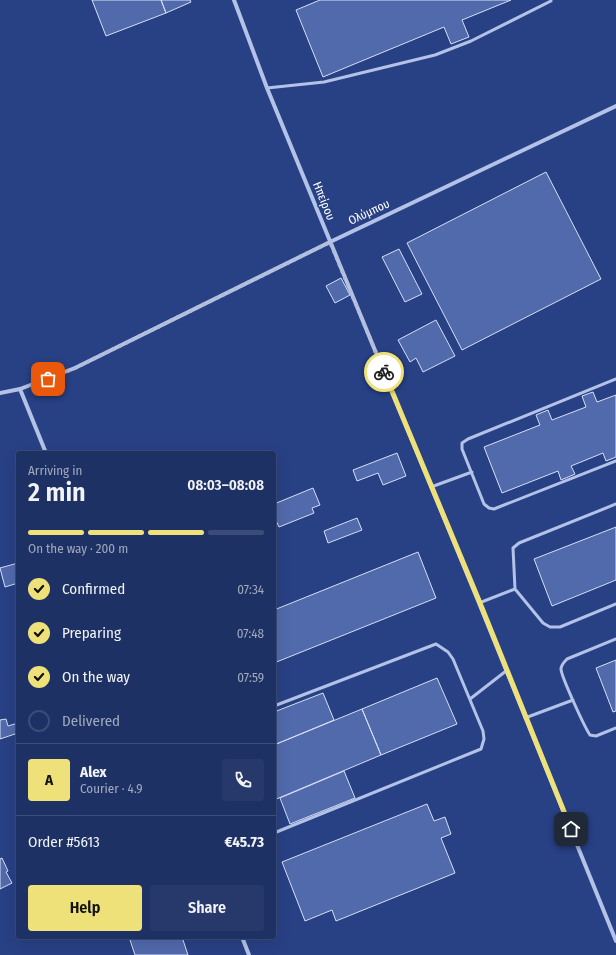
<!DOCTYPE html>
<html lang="en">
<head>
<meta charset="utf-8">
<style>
  body { margin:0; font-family:"Fira Sans Condensed",sans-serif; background:#26396a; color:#f1f3f6; height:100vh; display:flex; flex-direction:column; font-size:15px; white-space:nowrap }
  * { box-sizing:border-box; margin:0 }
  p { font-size:13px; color:#a1a9bf }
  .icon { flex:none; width:22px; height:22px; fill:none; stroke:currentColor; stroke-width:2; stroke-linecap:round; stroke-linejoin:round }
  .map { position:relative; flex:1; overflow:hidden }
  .sheet { position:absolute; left:16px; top:451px; width:260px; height:488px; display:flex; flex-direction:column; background:#1e3164; border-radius:4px; box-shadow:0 4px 16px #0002,0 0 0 1px #3c4c78 }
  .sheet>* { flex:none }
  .pin { position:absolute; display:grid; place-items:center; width:34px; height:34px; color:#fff; margin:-17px; border-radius:8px; box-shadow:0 2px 6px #0006 }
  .courier { position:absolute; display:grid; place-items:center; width:40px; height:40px; margin:-20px; border:3px solid #efe179; border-radius:50%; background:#fff; color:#222; box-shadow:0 1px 5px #0007 }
  .overview em { font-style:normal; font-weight:600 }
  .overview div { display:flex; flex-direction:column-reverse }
  .overview { display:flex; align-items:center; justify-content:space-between; height:68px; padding:0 12px }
  h1 { font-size:26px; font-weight:600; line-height:30px }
  .bar { display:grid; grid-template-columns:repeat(4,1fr); gap:6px 4px; align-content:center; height:48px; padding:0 12px }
  .bar i { height:5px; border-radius:3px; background:#3c4c78 }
  .bar .active { background:#efe179 }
  .bar p { grid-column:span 4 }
  .line { display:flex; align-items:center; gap:10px; padding:0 12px; border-top:1px solid #3c4c78 }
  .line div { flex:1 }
  .round { display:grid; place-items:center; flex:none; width:42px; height:42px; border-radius:4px; background:#26396a }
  ol { padding:0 12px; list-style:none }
  li { display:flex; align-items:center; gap:12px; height:44px }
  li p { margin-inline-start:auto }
  li .icon { padding:4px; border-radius:50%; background:#efe179; color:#111; stroke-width:4 }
  li:last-child { color:#a1a9bf }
  li i { width:22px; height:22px; border:2px solid #3c4c78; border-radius:50% }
  .action { display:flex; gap:8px; margin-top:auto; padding:8px 12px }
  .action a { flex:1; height:46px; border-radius:4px; background:#efe179; color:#111; font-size:16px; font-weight:600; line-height:46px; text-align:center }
  .action a+a { background:#26396a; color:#f1f3f6 }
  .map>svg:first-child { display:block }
  .building { fill:#516aac; stroke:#d6dff6 }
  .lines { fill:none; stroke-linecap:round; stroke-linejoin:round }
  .service { stroke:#b3c2e7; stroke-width:3 }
  .minor { stroke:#b3c2e7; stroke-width:4 }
  .done { stroke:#b4bcd4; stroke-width:4; stroke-dasharray:0 7.2 }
  .route { stroke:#efe179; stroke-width:5 }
  .labels { text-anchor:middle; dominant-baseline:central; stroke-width:3; stroke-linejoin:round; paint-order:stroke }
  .street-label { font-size:12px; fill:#fff; stroke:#284185 }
</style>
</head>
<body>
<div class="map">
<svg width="616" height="955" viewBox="0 0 616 955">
  <rect width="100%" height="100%" fill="#284185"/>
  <!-- building -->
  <path class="building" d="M92 0H161L166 13 106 36Z
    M161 0H190L191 2 166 13Z
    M320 0H511L462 20 469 37 451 44 444 27 323 77 296 10Z
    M546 172 601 279 462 350 407 243Z
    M399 249 422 294 405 302 382 257Z
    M341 278 350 295 335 303 326 286Z
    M436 320 455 356 423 372 416 358 410 362 398 340Z
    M593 392 597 402 616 395V457L606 461 603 453 571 466 575 474 561 480 558 471 502 493 484 447 540 425 536 415 548 410 552 420 586 407 582 396Z
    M397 453 406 476 383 485 378 473 357 481 353 470Z
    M313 488 320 505 312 508 314 513 279 527 274 516V504Z
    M357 518 362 530 328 543 324 531Z
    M616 527V580L552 606 534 559Z
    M418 552 436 598 274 663V610Z
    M18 563V583L5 587 0 568Z
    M616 660V711L613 712 596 668Z
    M437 678 457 724 381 755 362 709Z
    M323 693 334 720 274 745V712Z
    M362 709 381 755 274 800V745Z
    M6 719 8 726 18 723V733L0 739V720Z
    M344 771 355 798 290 824 280 798Z
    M427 804 434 821 445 817 451 834 441 838 455 873 336 921 332 910 305 921 282 862Z
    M2 858 8 871 6 872 12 883 0 889V859Z
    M129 937H182L188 955H135Z"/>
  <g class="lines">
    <!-- service -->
    <path class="service" d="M267 88 324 82 435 55 471 41 551 1
      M616 379 468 439 462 443V449L484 504 489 508 494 509 616 461
      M431 487 472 472
      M616 504 519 543 513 548 515 589 543 623 550 627H560L616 604
      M479 603 515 589
      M616 639 567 659C564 662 561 665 561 669 561 676 585 728 590 735L596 736 616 728
      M470 699 506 671
      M274 706 436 644 448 652 453 659 483 731 484 739 481 749 274 833
      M525 718 573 700"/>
    <!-- minor -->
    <path class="minor" d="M234 0 267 88 479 603 616 941
      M20 389 46 453
      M0 393 20 389 75 368 330 242 616 106
      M242 937 249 955"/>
  </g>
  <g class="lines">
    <!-- done -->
    <path class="done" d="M48 379 75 368 330 242 384 372"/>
    <!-- route -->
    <path class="route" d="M384 372 480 603 571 829"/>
  </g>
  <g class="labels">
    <!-- street labels -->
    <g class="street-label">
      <text transform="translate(324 201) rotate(68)">Ηπείρου</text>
      <text transform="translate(369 212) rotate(-25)">Ολύμπου</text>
    </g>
  </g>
</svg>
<div class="pin" style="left:48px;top:379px;background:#ea580c"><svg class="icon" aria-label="bag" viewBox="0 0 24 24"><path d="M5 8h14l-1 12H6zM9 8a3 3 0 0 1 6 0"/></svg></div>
<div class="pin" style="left:571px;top:829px;background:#1f2937"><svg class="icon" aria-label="home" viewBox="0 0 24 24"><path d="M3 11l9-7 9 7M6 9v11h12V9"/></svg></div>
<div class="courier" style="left:384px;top:372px"><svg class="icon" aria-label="bike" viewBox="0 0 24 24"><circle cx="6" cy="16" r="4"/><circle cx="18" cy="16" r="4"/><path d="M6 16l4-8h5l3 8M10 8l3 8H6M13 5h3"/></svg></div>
<section class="sheet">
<div class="overview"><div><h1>2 min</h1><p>Arriving in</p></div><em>08:03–08:08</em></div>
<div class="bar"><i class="active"></i><i class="active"></i><i class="active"></i><i></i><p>On the way · 200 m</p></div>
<ol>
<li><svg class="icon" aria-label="check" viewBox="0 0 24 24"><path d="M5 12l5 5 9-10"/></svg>Confirmed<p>07:34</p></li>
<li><svg class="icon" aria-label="check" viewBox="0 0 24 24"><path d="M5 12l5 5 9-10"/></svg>Preparing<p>07:48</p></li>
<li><svg class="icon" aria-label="check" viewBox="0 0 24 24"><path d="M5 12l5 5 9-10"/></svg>On the way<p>07:59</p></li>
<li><i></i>Delivered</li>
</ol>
<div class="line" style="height:72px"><b class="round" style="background:#efe179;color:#111">A</b><div><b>Alex</b><p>Courier · 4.9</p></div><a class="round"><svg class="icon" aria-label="phone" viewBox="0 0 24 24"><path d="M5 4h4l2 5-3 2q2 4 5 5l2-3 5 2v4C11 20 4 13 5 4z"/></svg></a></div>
<div class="line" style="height:52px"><div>Order #5613</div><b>€45.73</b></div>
<div class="action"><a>Help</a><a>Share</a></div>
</section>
</div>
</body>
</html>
